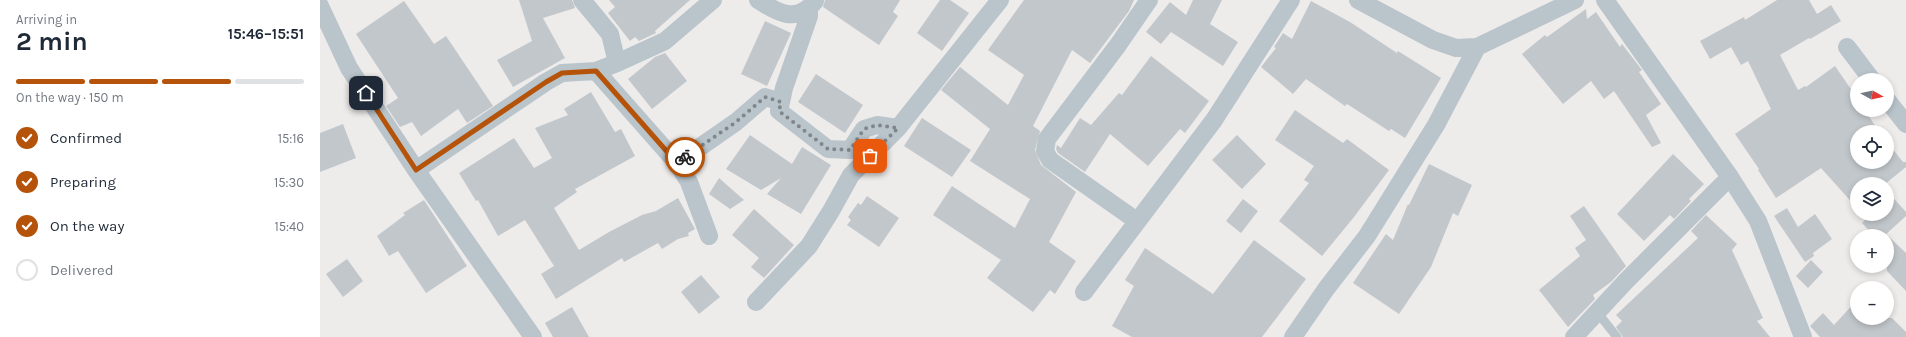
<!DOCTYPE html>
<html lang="en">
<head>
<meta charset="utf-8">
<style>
  body { margin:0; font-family:Karla,sans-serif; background:#f6f6f7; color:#1f2937; height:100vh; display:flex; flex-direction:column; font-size:15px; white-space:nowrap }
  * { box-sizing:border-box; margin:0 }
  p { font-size:13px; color:#747a83 }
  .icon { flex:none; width:22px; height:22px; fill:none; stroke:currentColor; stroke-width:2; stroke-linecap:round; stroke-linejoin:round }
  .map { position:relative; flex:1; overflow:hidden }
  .side { display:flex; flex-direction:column; background:#fff; width:320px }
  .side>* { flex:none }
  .needle { width:26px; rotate:98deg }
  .buttons { position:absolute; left:1530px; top:73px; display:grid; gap:8px }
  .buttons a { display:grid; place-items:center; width:44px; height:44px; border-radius:50%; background:#fff; box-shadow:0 2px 6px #0003; font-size:20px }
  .pin { position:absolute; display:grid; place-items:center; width:34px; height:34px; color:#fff; margin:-17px; border-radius:8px; box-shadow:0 2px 6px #0006 }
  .courier { position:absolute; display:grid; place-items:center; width:40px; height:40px; margin:-20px; border:3px solid #b45309; border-radius:50%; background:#fff; color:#222; box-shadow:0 1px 5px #0007 }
  .head em { font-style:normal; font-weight:700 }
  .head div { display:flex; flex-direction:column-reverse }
  .head { display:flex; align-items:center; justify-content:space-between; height:68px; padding:0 16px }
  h1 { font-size:26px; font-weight:700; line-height:30px }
  .bar { display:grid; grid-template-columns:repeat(4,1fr); gap:6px 4px; align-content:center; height:48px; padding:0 16px }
  .bar i { height:5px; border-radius:3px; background:#e0e1e3 }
  .bar .active { background:#b45309 }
  .bar p { grid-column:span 4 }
  ol { padding:0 16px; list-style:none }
  li { display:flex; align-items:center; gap:12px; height:44px }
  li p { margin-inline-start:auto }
  li .icon { padding:4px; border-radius:50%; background:#b45309; color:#fff; stroke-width:4 }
  li:last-child { color:#747a83 }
  li i { width:22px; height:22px; border:2px solid #e0e1e3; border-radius:50% }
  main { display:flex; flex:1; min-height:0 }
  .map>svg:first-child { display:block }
  .building { fill:#c2c7cb }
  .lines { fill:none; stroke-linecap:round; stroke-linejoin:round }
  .lane { stroke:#b9c4cb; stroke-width:9 }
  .street { stroke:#b9c4cb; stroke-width:18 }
  .done { stroke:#80878b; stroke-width:4; stroke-dasharray:0 7.2 }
  .route { stroke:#b45309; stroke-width:5 }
</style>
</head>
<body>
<main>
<section class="side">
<div class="head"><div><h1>2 min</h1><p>Arriving in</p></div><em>15:46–15:51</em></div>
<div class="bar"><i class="active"></i><i class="active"></i><i class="active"></i><i></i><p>On the way · 150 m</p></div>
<ol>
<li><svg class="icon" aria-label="check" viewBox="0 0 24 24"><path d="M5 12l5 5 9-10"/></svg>Confirmed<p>15:16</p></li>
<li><svg class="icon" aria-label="check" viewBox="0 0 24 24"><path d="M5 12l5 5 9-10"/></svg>Preparing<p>15:30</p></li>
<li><svg class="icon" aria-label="check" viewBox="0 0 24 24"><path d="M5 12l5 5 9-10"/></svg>On the way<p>15:40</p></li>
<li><i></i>Delivered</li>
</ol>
</section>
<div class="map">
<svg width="1586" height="337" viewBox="0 0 1586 337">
  <rect width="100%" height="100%" fill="#eeebeb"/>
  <!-- building -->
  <path class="building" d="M199 0H252L255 8 223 18 245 58 193 87 177 60 212 41Z
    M289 0H370L335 31 336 33 319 41 315 37 310 41 288 13 295 7Z
    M505 0H580L573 12 578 16 559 45 503 7Z
    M620 0H630L649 13 622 51 597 33Z
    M704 0H814L809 11 770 63 752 50 713 126 720 131 715 150 721 165 756 192 729 242 756 261 735 294 730 290 713 312 667 278 681 260 613 215 632 186 695 228 710 199 650 161 670 129 621 90 640 67 688 105 704 75 668 50Z
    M873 0H902L890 24 918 42 903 66 851 32 841 44 826 32 850 2 866 15Z
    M1457 0H1489L1497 14 1511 5 1521 21 1490 39 1489 38 1460 55 1478 90 1485 86 1486 87 1515 66 1537 98V110H1545L1559 132H1537V162H1567V142L1583 162H1586V167L1565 184H1537V208L1501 168 1456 198 1438 170 1439 169 1415 134 1451 109 1428 61 1421 65 1411 47 1390 59 1380 41 1424 17 1425 20Z
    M84 1 114 44 126 36 173 106 147 123 138 109 101 136 92 122 80 127 66 106 78 98 36 34Z
    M991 1 1030 22 1077 53 1078 51 1121 78 1085 138 1071 129 1069 131 1027 104 1025 106 986 79 973 94 941 67 956 48 954 47 963 33 972 39Z
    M1266 9 1267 19 1276 12 1300 47 1302 44 1322 70 1319 72 1341 104 1326 115 1341 143 1332 147 1294 91 1284 99 1271 81 1243 104 1202 54 1225 35 1227 37Z
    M445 21 471 33 447 86 421 74Z
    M345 53 367 81 332 109 308 79 335 57Z
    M831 56 889 101 865 133 860 129 828 166 790 134 765 172 738 153 736 149 737 145 741 148 760 118 771 125 799 93 802 95Z
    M496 74 543 105 525 133 478 102Z
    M271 92 295 132 301 129 315 156 255 189 257 192 234 208 259 250 289 232 322 215 336 211 358 198 375 229 368 233 369 236 358 239 342 249 338 243 304 262 302 258 236 299 221 274 234 266 205 220 178 236 158 200 156 201 139 173 194 138 214 168 232 158 215 128 248 115 244 109Z
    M975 110 1023 143 1027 139 1069 170 1034 217 1002 256 959 221 989 183 984 180 994 166 955 140Z
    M602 118 651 150 632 177 584 146Z
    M23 124 36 158 0 172V133Z
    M430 135 472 164 482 147 511 165 481 214 447 194 461 178 441 190 406 169Z
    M917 135 946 164 922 189 892 160Z
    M1353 154 1384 184 1369 199 1371 201 1354 219 1350 215 1324 241 1297 214Z
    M1109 164 1152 185 1138 216 1133 213 1111 267 1079 314 1033 283 1066 234 1073 240 1088 204 1089 205Z
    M399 178 424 200 410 209 389 194Z
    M1567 191 1586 212V216L1564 236H1554L1542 223 1551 214H1567Z
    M547 196 579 218 559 247 527 225 531 220 528 217 538 203 541 205Z
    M923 199 938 211 921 233 906 221Z
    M104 200 147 266 106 293 78 251 69 256 57 236 85 215 83 213Z
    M1264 206 1306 266 1291 282 1273 295 1275 299 1248 327 1219 290 1260 256 1255 248 1266 240 1250 216Z
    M1467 208 1478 227 1495 214 1512 239 1493 253 1494 256 1485 262 1454 216Z
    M434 209 474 245 444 278 431 267 439 258 412 235Z
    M1386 215 1417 244 1412 250 1443 318 1437 321 1450 337H1303L1296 327 1302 321 1296 315 1378 238 1371 231Z
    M1567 235 1586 253V291L1567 271Z
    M934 240 986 279 942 337H812L792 326 814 286 805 280 825 248 893 294Z
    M27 259 43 281 23 297 6 274Z
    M1491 260 1503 272 1488 288 1476 276Z
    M381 275 400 297 379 314 361 292Z
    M1537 300V318H1572L1586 332V337H1500L1490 326 1503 313 1514 325Z
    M252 307 269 337H233L225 323Z"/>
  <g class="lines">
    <!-- lane -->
    <path class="lane" d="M1277 312 1297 337"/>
    <!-- street -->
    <path class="street" d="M262 0 290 34 297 63
      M438 0C458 13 477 24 495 1
      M1038 0 1113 40 1136 48 1157 47 1255 0
      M1285 0 1410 177 1438 221 1483 337
      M0 6 29 68 96 170 213 337
      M1527 47 1552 80
      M276 71 357 163 369 182 389 236
      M1567 100 1586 124
      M461 102 464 88 489 16V9
      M357 163 416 122 445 97 461 102 459 111 508 149 530 150 544 129 557 125 578 128 680 0
      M96 170 226 82 242 73 276 71 297 63 345 41 393 0
      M817 221 730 160 725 151 727 139 798 45 829 0
      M764 292 894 120 971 0
      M436 302 489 246 511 211 531 175 578 128
      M973 337 1006 289 1047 236 1116 125 1157 47
      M1254 337 1306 281 1410 177"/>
  </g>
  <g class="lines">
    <!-- done -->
    <path class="done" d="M365 157 416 122 445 97 461 102 459 111 508 149 530 150 544 129 557 125 578 128 550 156"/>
    <!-- route -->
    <path class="route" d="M46 93 96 170 226 82 242 73 276 71 357 163 365 157"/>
  </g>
</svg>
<div class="buttons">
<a><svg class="needle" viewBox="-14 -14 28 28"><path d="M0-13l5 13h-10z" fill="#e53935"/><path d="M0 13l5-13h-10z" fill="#747a83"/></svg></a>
<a><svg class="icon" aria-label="locate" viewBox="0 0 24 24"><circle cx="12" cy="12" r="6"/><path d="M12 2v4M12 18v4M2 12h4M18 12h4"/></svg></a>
<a><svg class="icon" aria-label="layers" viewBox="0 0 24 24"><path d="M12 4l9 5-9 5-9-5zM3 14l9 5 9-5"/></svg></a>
<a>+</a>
<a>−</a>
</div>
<div class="pin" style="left:550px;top:156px;background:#ea580c"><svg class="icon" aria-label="bag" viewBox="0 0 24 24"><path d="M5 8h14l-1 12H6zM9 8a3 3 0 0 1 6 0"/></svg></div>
<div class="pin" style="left:46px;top:93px;background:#1f2937"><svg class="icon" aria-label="home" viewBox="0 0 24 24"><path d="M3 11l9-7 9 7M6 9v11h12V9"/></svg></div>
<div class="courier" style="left:365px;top:157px"><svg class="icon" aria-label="bike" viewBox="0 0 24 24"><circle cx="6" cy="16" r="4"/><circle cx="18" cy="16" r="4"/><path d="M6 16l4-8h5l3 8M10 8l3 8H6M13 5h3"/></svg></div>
</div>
</main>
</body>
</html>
